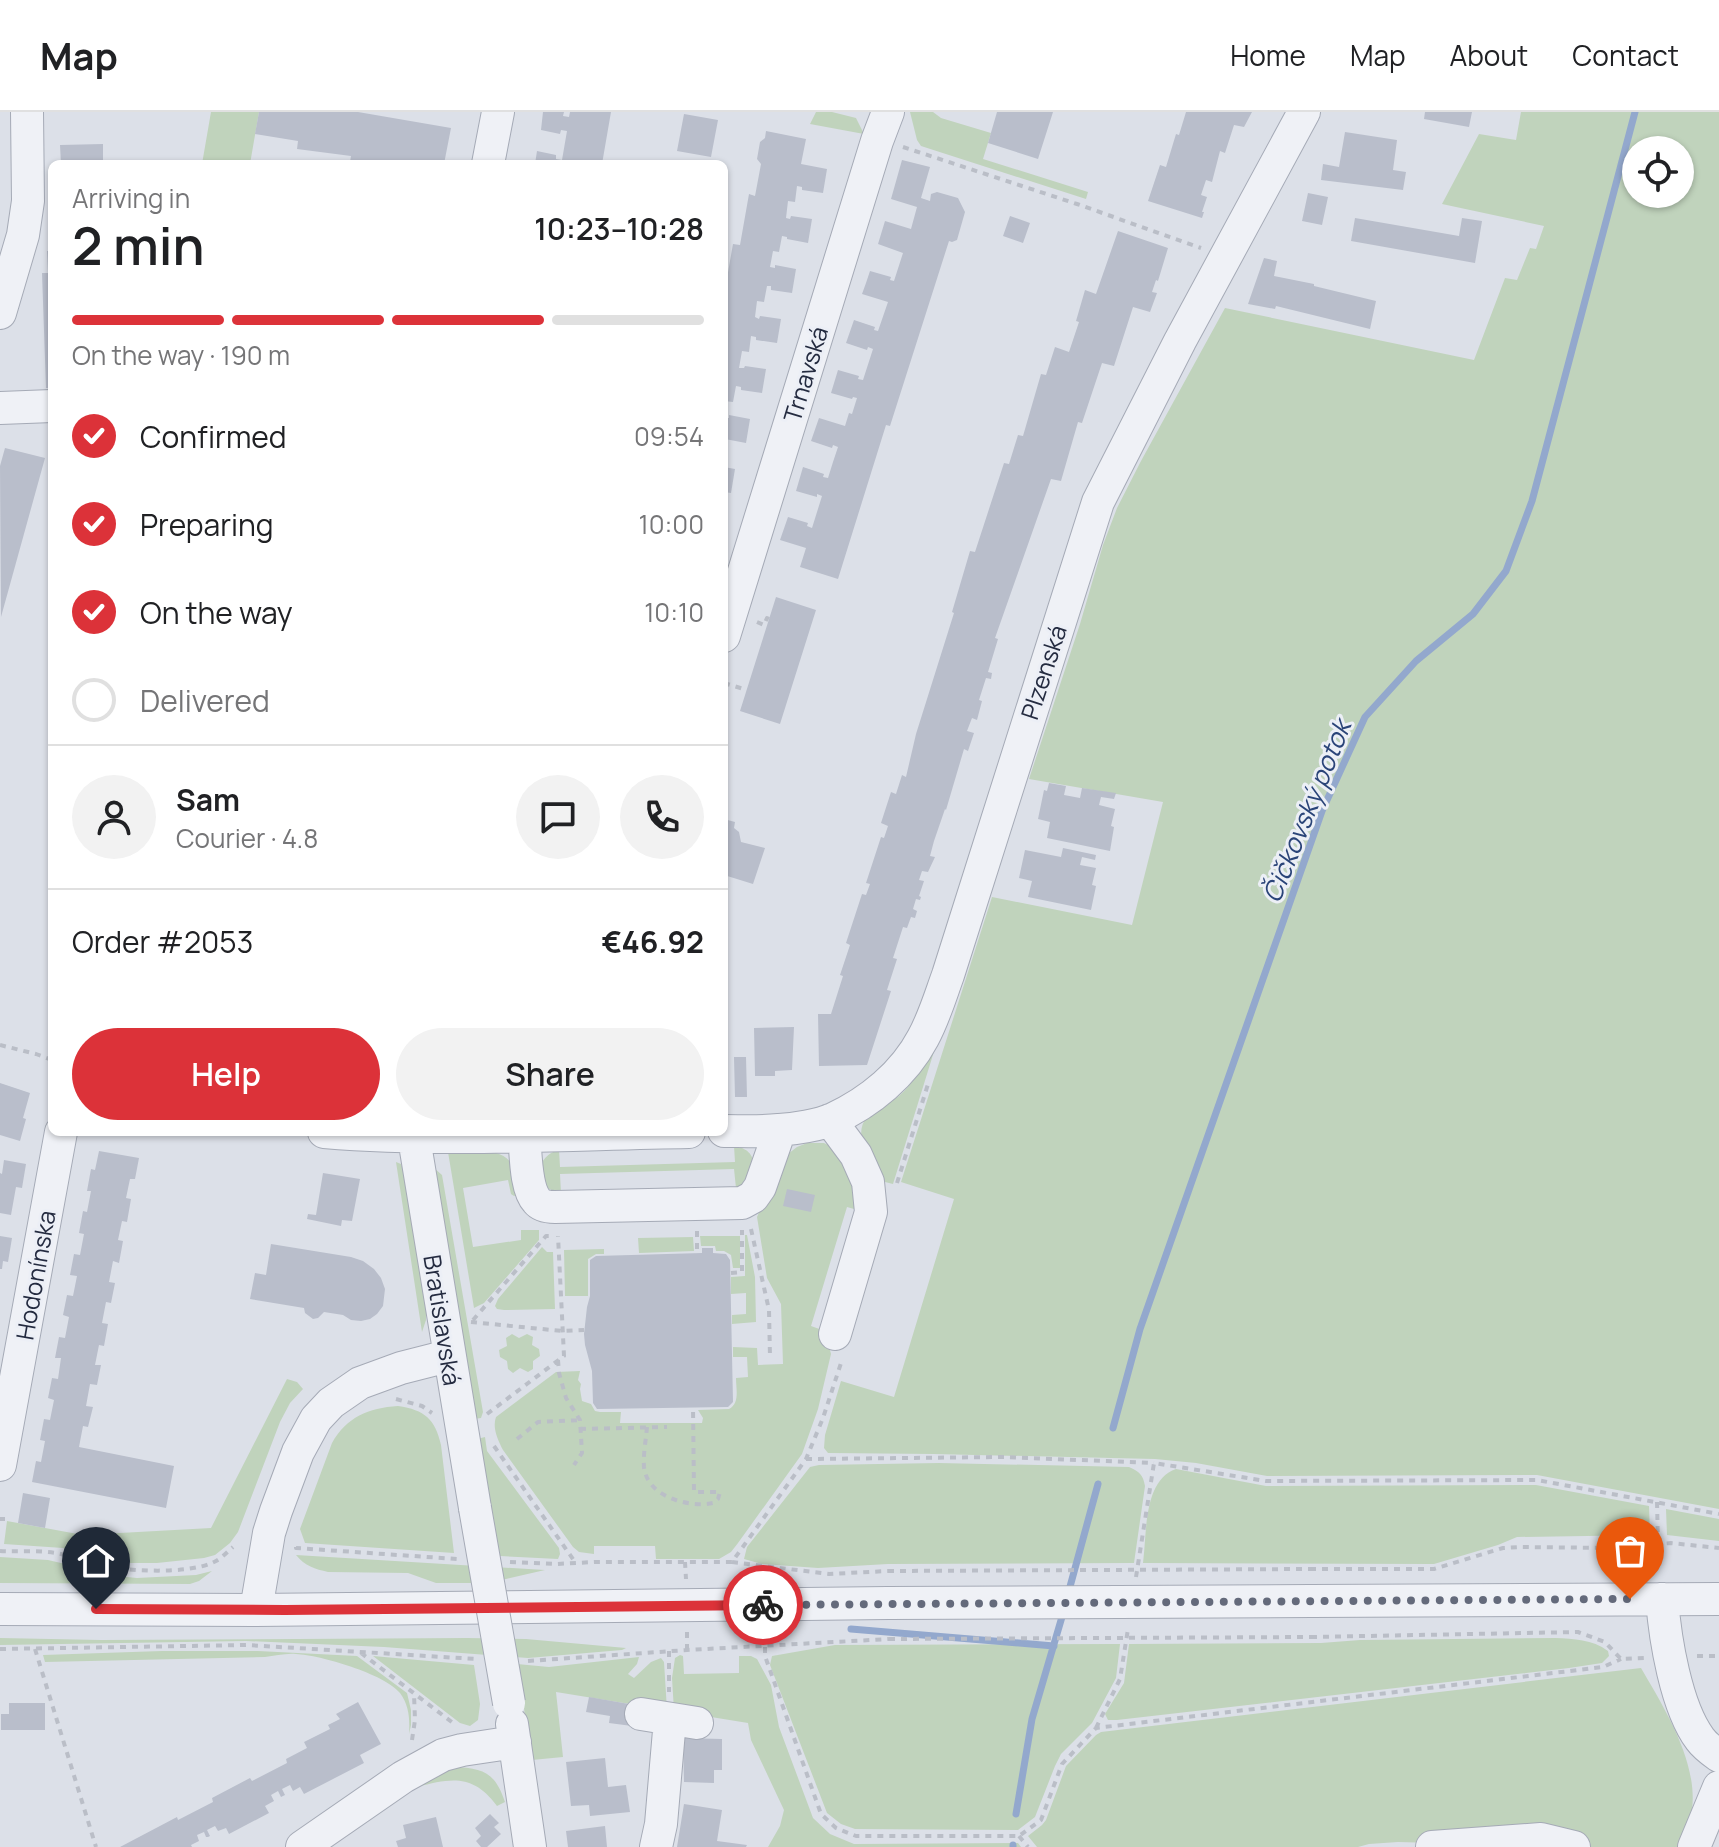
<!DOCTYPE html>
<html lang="en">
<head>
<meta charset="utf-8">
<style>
  body { margin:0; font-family:Manrope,sans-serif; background:#f2f2f2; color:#202124; height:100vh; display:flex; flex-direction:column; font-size:30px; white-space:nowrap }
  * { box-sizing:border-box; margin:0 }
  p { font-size:26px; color:#757577 }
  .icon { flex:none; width:44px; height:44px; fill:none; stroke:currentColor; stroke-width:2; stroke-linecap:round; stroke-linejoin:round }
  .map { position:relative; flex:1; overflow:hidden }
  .details { position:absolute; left:48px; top:48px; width:680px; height:976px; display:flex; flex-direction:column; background:#fff; border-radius:12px; box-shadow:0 2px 6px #0004 }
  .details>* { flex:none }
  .tools { position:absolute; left:1622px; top:24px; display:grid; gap:16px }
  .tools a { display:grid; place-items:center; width:72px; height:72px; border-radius:50%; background:#fff; box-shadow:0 2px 6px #0004; font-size:40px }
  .pin { position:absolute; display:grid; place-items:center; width:68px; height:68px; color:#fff; margin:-82px -34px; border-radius:50% 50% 50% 0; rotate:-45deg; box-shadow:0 0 8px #0007 }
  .pin .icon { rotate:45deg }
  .courier { position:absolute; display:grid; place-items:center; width:80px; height:80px; margin:-40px; border:6px solid #dc3239; border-radius:50%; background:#fff; color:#222; box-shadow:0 2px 10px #0007 }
  .head em { font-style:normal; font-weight:600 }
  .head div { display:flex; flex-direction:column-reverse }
  .head { display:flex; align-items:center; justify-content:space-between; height:136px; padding:0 24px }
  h1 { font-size:52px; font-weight:600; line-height:60px }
  .bar { display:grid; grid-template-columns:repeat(4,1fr); gap:12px 8px; align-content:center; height:96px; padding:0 24px }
  .bar i { height:10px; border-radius:6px; background:#e0e0e0 }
  .bar .active { background:#dc3239 }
  .bar p { grid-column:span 4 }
  .line { display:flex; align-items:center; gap:20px; padding:0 24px; border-top:2px solid #e0e0e0 }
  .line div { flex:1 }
  .round { display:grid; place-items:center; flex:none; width:84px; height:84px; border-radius:42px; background:#f2f2f2 }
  ol { padding:0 24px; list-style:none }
  li { display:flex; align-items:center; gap:24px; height:88px }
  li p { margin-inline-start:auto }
  li .icon { padding:8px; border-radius:50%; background:#dc3239; color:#fff; stroke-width:4 }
  li:last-child { color:#757577 }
  li i { width:44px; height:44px; border:4px solid #e0e0e0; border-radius:50% }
  .action { display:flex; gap:16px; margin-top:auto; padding:16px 24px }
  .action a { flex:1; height:92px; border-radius:48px; background:#dc3239; color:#fff; font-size:32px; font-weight:600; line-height:92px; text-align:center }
  .action a+a { background:#f2f2f2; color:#202124 }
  header { display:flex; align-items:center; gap:48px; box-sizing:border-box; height:112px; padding:0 40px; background:#fff; border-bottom:2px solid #e0e0e0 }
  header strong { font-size:38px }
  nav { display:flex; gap:44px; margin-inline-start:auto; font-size:28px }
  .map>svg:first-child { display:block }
  .green { fill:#c0d3bc; fill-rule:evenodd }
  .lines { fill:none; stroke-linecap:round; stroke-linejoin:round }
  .stream { stroke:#93a8cd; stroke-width:7 }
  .building { fill:#b9becb }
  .minor-casing { stroke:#a5aab6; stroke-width:34 }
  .path { stroke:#babec7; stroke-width:4; stroke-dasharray:6 6; stroke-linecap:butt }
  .minor { stroke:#eff1f6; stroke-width:32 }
  .minor-bridge-casing { stroke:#a5aab6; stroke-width:34; stroke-linecap:butt }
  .path-bridge { stroke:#babec7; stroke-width:4; stroke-dasharray:6 6; stroke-linecap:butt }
  .minor-bridge { stroke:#eff1f6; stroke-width:32 }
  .done { stroke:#646a7b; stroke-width:8; stroke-dasharray:0 14.4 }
  .route { stroke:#dc3239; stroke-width:10 }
  .labels { text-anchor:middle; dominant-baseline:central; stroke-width:6; stroke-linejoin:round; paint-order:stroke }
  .street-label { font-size:24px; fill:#242b40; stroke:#eceff6 }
  .water-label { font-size:26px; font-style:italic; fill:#2a4478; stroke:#eceff6 }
</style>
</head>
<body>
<header>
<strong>Map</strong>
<nav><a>Home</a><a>Map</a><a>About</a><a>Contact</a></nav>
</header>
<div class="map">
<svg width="1719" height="1735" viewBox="0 0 1719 1735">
  <rect width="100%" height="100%" fill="#dce0e8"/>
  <!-- green -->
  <path class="green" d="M211 0H259L250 52H202Z
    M816 0H832L856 6 864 22 810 12Z
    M910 0H933L941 6 991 21 983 47 1088 80 1086 87 921 34 917 28Z
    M1521 0H1719V1397L1537 1363 1267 1364 1196 1351 1155 1347 933 1342 828 1341 824 1336 825 1323 841 1269 894 1285 954 1087 901 1070 992 785 1132 813 1163 690 1029 667 1080 512 1103 433 1117 396 1141 349 1225 196 1474 248 1505 166 1517 168 1530 136 1536 137 1544 114 1442 92 1479 22 1516 28ZM1636 38H1680V82H1636Z
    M936 933 893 1072 881 1069C872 1051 851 1024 867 1005 874 995 889 992 899 984 915 970 925 950 936 933Z
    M807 1031H824L840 1039 856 1058 861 1099 847 1095 811 1214 825 1219 831 1242 818 1297 802 1342 738 1431 731 1440 719 1447H656L655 1434H594V1442L579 1440 573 1435 503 1338C498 1328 492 1316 496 1305L556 1260 580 1259 578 1268 581 1272 580 1277 582 1289 591 1292 595 1299 600 1300H621L620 1311H702L703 1306 698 1298 729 1297C740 1291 736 1277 736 1266L748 1265 747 1245H733V1235L757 1236 758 1253 783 1252 781 1192 767 1166 757 1105 784 1045 797 1035Z
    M734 1034C749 1037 751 1041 756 1055L746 1073 736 1076 734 1057 560 1062 561 1081C554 1079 546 1077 543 1071 534 1056 545 1041 559 1038L560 1055 735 1050Z
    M448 1040C468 1040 504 1032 514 1056 517 1063 517 1074 519 1082L514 1084 511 1082 508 1068 463 1076 473 1135 521 1128V1118H539V1128L484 1191 474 1196Z
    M396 1050 401 1052 405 1063 426 1194V1208L422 1220Z
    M434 1056 442 1063 483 1300 481 1306 474 1307Z
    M745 1123H747L755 1165 756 1210 732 1212V1203L746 1202V1181L731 1182V1165L745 1164Z
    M700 1124H740V1156H733L731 1143 724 1139H716L715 1134H701Z
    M693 1125 694 1139 639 1141 638 1126Z
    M542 1135 547 1140H553L555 1197 504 1198 497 1197 495 1194 498 1187Z
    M604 1137V1142H596L588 1147V1184H565L564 1138Z
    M512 1222 519 1226 527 1222 533 1225 532 1233 539 1237 540 1244 533 1249V1257L528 1260 520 1256 513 1261 508 1257 507 1249 500 1245 499 1238 507 1234 506 1226Z
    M287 1267 297 1270 303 1277 290 1291 280 1310 238 1420 230 1431 215 1443 204 1446 157 1451H127L105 1448 63 1436 4 1432 7 1409 83 1423 211 1416Z
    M398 1294C425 1298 435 1307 441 1333L454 1441 305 1431 300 1417 332 1331C347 1305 368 1296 398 1294Z
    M485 1325 487 1339 559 1436 560 1442 558 1447 500 1444 477 1327Z
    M939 1351 1129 1355C1140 1360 1143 1363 1145 1374L1134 1451 888 1452 818 1456 762 1452 744 1447 747 1435 810 1355 819 1353Z
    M1176 1357 1266 1374 1536 1373 1649 1394 1650 1423 1517 1425 1498 1433 1434 1452 1143 1451C1147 1422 1143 1368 1176 1357Z
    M1666 1397 1719 1407V1429L1667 1423Z
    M296 1443 545 1458 506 1467 481 1471H436L408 1461 328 1460C315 1457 305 1454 296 1443Z
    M0 1445 48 1448 117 1464 137 1466 196 1463 212 1459 199 1469 190 1472 0 1471Z
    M0 1526 101 1528 467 1526 526 1527 626 1536 622 1538 528 1546 384 1535 246 1529 0 1533Z
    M1555 1526C1574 1527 1592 1527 1608 1539L1609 1544 1602 1551 1569 1556 1117 1608H1108L1105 1602 1124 1571 1129 1532 1321 1531 1360 1528Z
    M1120 1532 1116 1566 1092 1611 1061 1642 1055 1654 1035 1705 1018 1718 855 1717 841 1712 827 1701 770 1553 772 1544 835 1533Z
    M162 1539H258L357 1544 407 1581 411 1598V1613L409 1622C410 1607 409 1593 400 1581 385 1562 320 1543 296 1542 286 1541 275 1544 265 1545L45 1550 43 1543Z
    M680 1543 683 1544 684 1562 739 1561V1544H751L757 1547 771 1573 779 1615 813 1706 830 1722 854 1732 1018 1731 1021 1735H768L780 1714 784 1698 751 1628 748 1611 674 1599 672 1566 675 1546Z
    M373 1544 474 1553 480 1592 478 1608 470 1614 460 1611Z
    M639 1545 637 1552 628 1562 634 1566 651 1550 661 1546 664 1550 667 1598 556 1580 563 1645 532 1648 517 1552 549 1555Z
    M1641 1556C1666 1599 1705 1660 1689 1712 1687 1720 1683 1727 1680 1735H1586L1398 1730 1369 1732 1358 1735H1037L1028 1724 1042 1713 1046 1708 1066 1654 1096 1623 1101 1620Z
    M453 1655C483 1656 495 1660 505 1690L497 1694C473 1662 452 1666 417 1675Z"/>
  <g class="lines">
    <!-- stream -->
    <path class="stream" d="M1113 1316 1140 1217 1322 699 1365 605 1416 549 1473 502 1506 459 1532 389 1635 0
      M1068 1482 1098 1372
      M851 1517 1054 1534
      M1016 1702 1032 1607 1064 1498
      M1013 1735V1733"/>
  </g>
  <!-- building -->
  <path class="building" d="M259 0H358L451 16 444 52H361L350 50 351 44 297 37 298 29 255 22Z
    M543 0H564L563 4 569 5 570 0H611L602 52H535L537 39 556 43V47L562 48 567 19 561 18 560 22 541 18Z
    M997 0H1053L1038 47 988 31Z
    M1186 0H1252L1244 15 1234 13 1225 41 1220 39 1212 70 1206 68 1201 83 1207 85 1202 100H1204L1202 106 1148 89 1160 53 1166 55 1176 22 1179 23Z
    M1425 0H1472L1469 15 1424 7Z
    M684 2 718 8 711 45 677 39Z
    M766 19 806 27 801 52 827 57 823 81 802 78V75L797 74 795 90 788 89 786 106 790 107 791 104 812 107 808 131 787 127V125L782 124 779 140 773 139 770 155 775 156V153L796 157 792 181 771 178V174H767L764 190 757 189 755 205 759 207 760 204 781 207 777 231 756 228V225L751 224 749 240 742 239 739 256H744L745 254 766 257 762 281 741 278V275L736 274 733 290 724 289V183L733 132 740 133 749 82 755 84 761 52 757 47 760 30 765 26Z
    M1345 20 1397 28 1393 58 1406 60 1403 78 1321 68 1323 52 1339 55Z
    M103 32V52H61L60 33Z
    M902 48 930 55 921 86 930 89 931 82 937 80 958 86 965 100 957 128 952 130 949 129 890 314 886 313 838 467 800 455 806 436 780 428 788 405 808 411 807 414 812 416 822 384 817 382V385L796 379 803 355 824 362 823 365 828 366 833 350 838 335 833 333 832 336 811 329 819 306 845 314 849 301 852 302 857 286 853 285 852 287 831 281 838 258 859 264 858 267 863 268 873 237 868 235 867 238 846 231 854 208 875 215 874 218 878 219 888 190 862 182 866 171 870 159 891 165 890 168 894 169 903 141 878 132 885 109 911 117 917 95 891 87Z
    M1308 81 1328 85 1322 113 1302 109Z
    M1010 104 1030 111 1023 131 1003 124Z
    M1355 106 1459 124 1462 106 1482 109 1475 151 1351 129Z
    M1118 119 1168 136 1158 169 1156 168 1152 180 1157 181 1150 200 1133 195 1114 254 1102 251 1082 311 1078 310 1061 369 1051 367 995 526 998 527 988 560 992 561 991 567 986 566 979 588 982 589 977 608 972 606 967 619 974 621 968 639 964 637 946 698 945 697 934 729 930 744 935 745 928 760 922 759 919 768 924 769 919 784 921 785 920 788 916 787 913 797 917 799 915 806 911 805 907 816 903 815 893 846 897 847 887 878 891 879 867 953 819 954 818 902H831L843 864 840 863 850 833 846 831 862 782 866 783 870 772 866 771 881 725 884 726 888 714 881 711 891 680 896 682 902 663 906 665 916 622 954 501 952 500 970 439 975 440 1004 351 1009 352 1018 323 1023 324 1041 262 1046 263 1055 235 1069 240 1079 210 1076 209 1085 178 1096 182Z
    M47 139H52V276H46L42 161H48Z
    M1264 146 1277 149 1274 164 1314 172V174L1376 189 1370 217 1276 194 1275 197 1248 192Z
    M729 303 750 307 746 331 725 327 724 306H729Z
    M5 336 45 346 1 505 0 354Z
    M724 355 735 357 731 381 724 380Z
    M776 485 816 498 780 612 740 599Z
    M1049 671 1066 674 1064 683 1080 686 1082 676 1116 681 1114 687 1101 685 1099 693 1115 697 1111 714 1114 715 1110 739 1047 726 1050 710 1038 707 1044 678 1047 679Z
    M724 707 735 710 734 716 739 720 741 730 765 736 753 772 724 763Z
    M1063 736 1096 743 1095 748 1082 745 1080 753 1096 756 1092 773 1096 774 1091 798 1028 785 1032 769 1019 766 1025 738 1061 745Z
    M794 915 792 958 775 959V964H755L754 916Z
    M734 945H746L747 985H735Z
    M0 971 30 981 23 1006 26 1007 20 1029 0 1023Z
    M99 1039 139 1046 135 1067H130L126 1086 131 1087 127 1110 122 1109 118 1128 123 1129 119 1151 113 1149 109 1170 115 1171 111 1191 106 1190 102 1211 108 1212 104 1234 99 1233 95 1253H101L97 1273 90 1272 86 1294 93 1295 88 1315 83 1314 79 1335 174 1354 166 1396 32 1370 36 1349 41 1350 45 1329 40 1328 44 1307 50 1308 54 1288 48 1286 52 1266 58 1267 61 1246H55L59 1225 65 1226 69 1205 63 1203 67 1183 73 1184 77 1164 70 1163 74 1142 80 1143 84 1122 79 1121 83 1099 87 1100 91 1079H87L91 1057 95 1058Z
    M4 1048 26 1052 22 1076 16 1075 11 1103 0 1101V1061L2 1062Z
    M323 1061 360 1067 352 1109 342 1108 341 1114 307 1107 308 1102 316 1103Z
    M787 1077 815 1083 811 1100 783 1094Z
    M0 1124 12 1126 8 1150 3 1149 2 1157H0Z
    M271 1132 351 1145 363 1149 374 1157 381 1166 385 1177 383 1194 377 1202 370 1207 361 1209 351 1208 343 1203 324 1200 318 1206 313 1207 305 1201 304 1196 250 1187 255 1161 266 1163Z
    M702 1136H713V1141L726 1142 730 1148 733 1290 728 1295 597 1297 593 1291 592 1259 585 1233 584 1222 587 1195 590 1184V1148L596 1144 702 1141Z
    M23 1381 50 1386 45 1416 18 1411Z
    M589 1585 635 1593 632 1614 609 1611 610 1604 586 1600Z
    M358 1590 381 1632 360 1643 364 1651 304 1682 300 1675 293 1679 290 1673 282 1677 285 1683 281 1685 278 1679 271 1683 274 1689 265 1694 269 1701 229 1722 226 1716 218 1719 215 1714 207 1718 210 1724 208 1725H206L204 1720 197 1723 199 1729 191 1733 192 1735H120L177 1705 178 1708 213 1690 212 1686 250 1666 252 1669 287 1651 286 1647 307 1636 304 1630 330 1617 328 1613 340 1607 336 1602Z
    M9 1591H45V1618H1V1602H9Z
    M683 1626 722 1627V1658H714V1671L684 1670Z
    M605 1646 608 1675 626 1673 630 1700 590 1704 589 1693 571 1694 566 1650Z
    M684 1692 722 1698 717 1729 747 1733 746 1735H677Z
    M490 1702 499 1711 494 1715 501 1722 487 1735H481L476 1729 481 1724 475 1716Z
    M436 1705 443 1735H398L396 1729 406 1726 403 1713Z
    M605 1714 607 1735H568L566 1719Z"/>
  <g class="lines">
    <!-- minor casing -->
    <g class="minor-casing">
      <path id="minor" d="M488 52 498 0
        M0 201 23 123 28 89 27 0
        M0 296 52 294
        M724 524 877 29 888 0
        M830 1008 856 1043 868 1070 871 1100 835 1222
        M724 1019C742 1019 761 1020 779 1018 794 1017 820 1013 833 1007 870 990 904 962 923 926 934 906 940 885 948 863L1098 390 1180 229 1304 0
        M324 1020C445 1030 568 1022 689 1020
        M413 1020 475 1396
        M524 1023C526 1040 525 1076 537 1089 541 1094 548 1095 555 1095L742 1091 753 1085 760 1075 780 1018
        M0 1353 61 1020
        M1662 1487C1665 1527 1676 1595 1700 1627 1705 1634 1712 1639 1719 1644
        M1311 1489 1719 1487
        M0 1497 256 1498 888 1491
        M256 1498 269 1421 276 1399 298 1340 316 1307 331 1291 360 1271 401 1256 448 1244
        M641 1602 697 1611
        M512 1612 530 1735
        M302 1735 403 1665 443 1643 462 1638 515 1630
        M656 1735 661 1712 670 1607
        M1432 1735 1541 1727 1574 1735
        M1694 1735 1719 1675"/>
    </g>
    <!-- path -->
    <path class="path" d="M903 35 1077 92 1201 136
      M757 510 764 513 767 506 769 507
      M724 571 747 578
      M0 933 36 942 52 948
      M897 1071 929 969
      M751 1117 769 1198 770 1245
      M697 1119V1142
      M731 1161 742 1160V1118
      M473 1208 546 1124H550
      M471 1210 562 1219 584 1218
      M558 1248 559 1261 566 1286 580 1308 582 1341 574 1353
      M396 1287 422 1294 432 1301
      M487 1302 564 1244 558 1124
      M647 1315C646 1328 643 1342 644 1355 647 1385 689 1396 713 1391L718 1387 720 1380H694L693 1295
      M580 1317 667 1315
      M517 1327 538 1310 580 1308
      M494 1334 575 1450
      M806 1347 1004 1345 1154 1351
      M1657 1390 1658 1432
      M0 1407H5
      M296 1435V1436L457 1447
      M0 1439C18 1440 38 1438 56 1441 70 1443 83 1450 97 1453 126 1459 187 1463 214 1450 221 1447 227 1440 233 1435
      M510 1450 556 1452 594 1450H732L806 1347 823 1306 842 1248
      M685 1450 686 1467
      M732 1450 829 1462 888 1459
      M1310 1457H1434L1503 1436 1519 1435 1612 1436 1671 1431 1719 1436
      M1136 1465 1154 1351 1266 1369 1537 1368 1719 1402
      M687 1520V1538
      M1311 1525 1578 1520 1605 1530 1621 1547 1645 1546
      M765 1535V1544L821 1702 836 1716 856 1724H1019L1041 1708 1062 1652 1096 1616 1603 1555 1621 1547
      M0 1537 247 1533 476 1547
      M35 1537 96 1735
      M669 1539V1580
      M361 1541 453 1611
      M1697 1544H1719
      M528 1549 687 1538 889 1527
      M1096 1616 1120 1567 1128 1517
      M412 1628 415 1608 414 1582
      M1019 1724 1028 1735"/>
    <!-- minor -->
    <use href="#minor" class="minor"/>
    <!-- minor-bridge casing -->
    <g class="minor-bridge-casing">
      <path id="minor-bridge" d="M475 1396 509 1591
        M888 1491 1311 1489"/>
    </g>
    <!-- path-bridge -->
    <path class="path-bridge" d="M888 1459 1310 1457
      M889 1527 1311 1525"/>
    <!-- minor-bridge -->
    <use href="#minor-bridge" class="minor-bridge"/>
  </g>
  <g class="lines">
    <!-- done -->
    <path class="done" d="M763 1493 1630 1487"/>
    <!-- route -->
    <path class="route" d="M96 1497 285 1498 763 1493"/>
  </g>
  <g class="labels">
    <!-- street labels -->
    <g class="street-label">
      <text transform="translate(805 262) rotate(-73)">Trnavská</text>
      <text transform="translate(1043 560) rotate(-72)">Plzenská</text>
      <text transform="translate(35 1163) rotate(-80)">Hodonínska</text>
      <text transform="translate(443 1208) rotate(81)">Bratislavská</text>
    </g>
    <!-- water labels -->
    <g class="water-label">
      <text transform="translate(1306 699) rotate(-68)">Čičkovský potok</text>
    </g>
  </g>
</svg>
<div class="tools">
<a><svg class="icon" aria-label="locate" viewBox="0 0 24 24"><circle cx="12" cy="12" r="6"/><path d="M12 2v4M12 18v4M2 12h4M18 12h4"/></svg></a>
</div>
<div class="pin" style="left:1630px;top:1487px;background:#ea580c"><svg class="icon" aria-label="bag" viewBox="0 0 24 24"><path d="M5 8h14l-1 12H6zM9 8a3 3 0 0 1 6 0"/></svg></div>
<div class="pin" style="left:96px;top:1497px;background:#1f2937"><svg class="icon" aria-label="home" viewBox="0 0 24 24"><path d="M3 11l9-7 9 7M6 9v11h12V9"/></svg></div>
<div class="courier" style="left:763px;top:1493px"><svg class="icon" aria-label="bike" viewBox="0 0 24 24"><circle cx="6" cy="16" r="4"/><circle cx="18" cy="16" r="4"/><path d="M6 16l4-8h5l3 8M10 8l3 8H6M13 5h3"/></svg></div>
<section class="details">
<div class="head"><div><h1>2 min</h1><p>Arriving in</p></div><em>10:23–10:28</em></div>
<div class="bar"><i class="active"></i><i class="active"></i><i class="active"></i><i></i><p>On the way · 190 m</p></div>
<ol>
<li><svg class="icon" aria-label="check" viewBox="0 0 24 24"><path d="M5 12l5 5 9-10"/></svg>Confirmed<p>09:54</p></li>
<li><svg class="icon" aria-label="check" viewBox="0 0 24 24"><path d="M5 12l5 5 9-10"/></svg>Preparing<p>10:00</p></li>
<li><svg class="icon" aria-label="check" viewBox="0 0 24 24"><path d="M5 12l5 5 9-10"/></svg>On the way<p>10:10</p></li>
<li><i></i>Delivered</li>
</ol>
<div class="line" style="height:144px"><a class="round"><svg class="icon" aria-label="person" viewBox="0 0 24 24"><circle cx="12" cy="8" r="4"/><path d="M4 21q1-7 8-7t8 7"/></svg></a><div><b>Sam</b><p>Courier · 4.8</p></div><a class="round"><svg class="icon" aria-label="chat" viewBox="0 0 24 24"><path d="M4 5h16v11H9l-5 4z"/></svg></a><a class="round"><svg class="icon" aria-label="phone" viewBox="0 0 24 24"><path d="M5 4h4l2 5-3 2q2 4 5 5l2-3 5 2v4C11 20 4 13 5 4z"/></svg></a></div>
<div class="line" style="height:104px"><div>Order #2053</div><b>€46.92</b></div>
<div class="action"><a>Help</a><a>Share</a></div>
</section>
</div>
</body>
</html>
